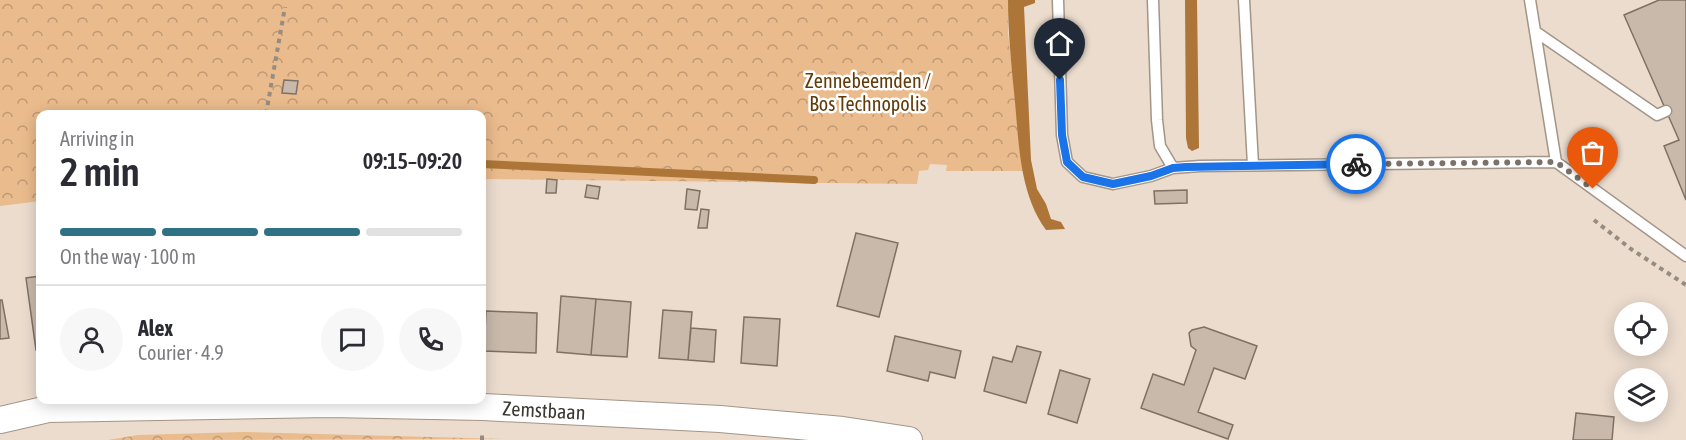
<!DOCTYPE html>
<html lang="en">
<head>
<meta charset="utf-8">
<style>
  body { margin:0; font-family:"Asap Condensed",sans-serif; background:#f7f7f7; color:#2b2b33; height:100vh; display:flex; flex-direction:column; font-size:22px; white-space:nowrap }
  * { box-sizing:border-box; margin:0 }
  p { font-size:20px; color:#7c7c81 }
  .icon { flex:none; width:33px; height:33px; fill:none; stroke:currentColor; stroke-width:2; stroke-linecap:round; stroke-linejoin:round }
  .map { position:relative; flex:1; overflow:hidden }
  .sheet { position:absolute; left:36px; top:110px; width:450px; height:294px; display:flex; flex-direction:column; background:#fff; border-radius:12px; box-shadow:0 3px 15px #0003 }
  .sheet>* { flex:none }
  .fabs { position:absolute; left:1614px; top:302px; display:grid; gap:12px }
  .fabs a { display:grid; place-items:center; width:54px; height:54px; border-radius:50%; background:#fff; box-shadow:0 3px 15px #0003; font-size:30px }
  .pin { position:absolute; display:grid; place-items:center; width:51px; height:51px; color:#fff; margin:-62px -26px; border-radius:50% 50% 50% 0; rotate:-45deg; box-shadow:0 0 6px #0007 }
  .pin .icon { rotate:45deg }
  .courier { position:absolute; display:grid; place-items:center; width:60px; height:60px; margin:-30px; border:4px solid #1a73e8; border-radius:50%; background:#fff; color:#222; box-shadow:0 2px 8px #0007 }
  .overview em { font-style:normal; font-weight:600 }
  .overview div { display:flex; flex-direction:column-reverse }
  .overview { display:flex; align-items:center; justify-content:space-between; height:102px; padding:0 24px }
  h1 { font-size:39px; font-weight:600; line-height:45px }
  .bar { display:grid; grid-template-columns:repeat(4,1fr); gap:9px 6px; align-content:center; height:72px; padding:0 24px }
  .bar i { height:8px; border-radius:4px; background:#e1e1e2 }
  .bar .on { background:#2e7283 }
  .bar p { grid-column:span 4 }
  .line { display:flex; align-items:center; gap:15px; padding:0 24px; border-top:2px solid #e1e1e2 }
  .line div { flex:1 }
  .round { display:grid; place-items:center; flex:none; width:63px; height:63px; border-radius:32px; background:#f7f7f7 }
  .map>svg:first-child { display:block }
  .park { fill:url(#park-crowns) }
  .water { fill:#ad7537 }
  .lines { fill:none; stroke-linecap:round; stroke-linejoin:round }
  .stream { stroke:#ad7537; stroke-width:8 }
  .building { fill:#c8b9ab; stroke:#7e7164; stroke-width:1.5 }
  .service-casing { stroke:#a39587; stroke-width:13 }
  .tertiary-casing { stroke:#a39587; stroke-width:28 }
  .path { stroke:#968c82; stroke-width:4; stroke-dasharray:4.5 4.5; stroke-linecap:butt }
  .service { stroke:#fff; stroke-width:10 }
  .tertiary { stroke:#fff; stroke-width:26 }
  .done { stroke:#7a7168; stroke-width:6; stroke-dasharray:0 10.8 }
  .route { stroke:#1a73e8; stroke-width:8 }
  .labels { text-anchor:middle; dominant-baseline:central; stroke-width:5; stroke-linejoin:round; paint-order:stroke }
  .park-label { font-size:20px; fill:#613b09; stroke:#fff }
  .street-label { font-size:20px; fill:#3d3731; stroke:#fff }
</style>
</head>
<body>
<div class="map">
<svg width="1686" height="440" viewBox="0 0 1686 440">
  <defs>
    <pattern id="park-crowns" width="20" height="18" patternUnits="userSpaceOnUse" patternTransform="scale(1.5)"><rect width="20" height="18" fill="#eabb8c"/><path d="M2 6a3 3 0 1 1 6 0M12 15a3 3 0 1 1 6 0" fill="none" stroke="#bf9973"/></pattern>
  </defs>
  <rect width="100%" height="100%" fill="#ebdcce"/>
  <!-- park -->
  <path class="park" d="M0 0H1008V32L1023 171H946L947 165 930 164 928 170 919 171 917 184 482 179V114H40V201L0 206Z
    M243 432 505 439 108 440 138 435Z"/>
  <!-- water -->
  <path class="water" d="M1008 0H1035V3L1024 7 1031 160 1037 189 1046 204 1051 219 1061 222 1065 229 1046 230C1018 192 1019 138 1014 92 1011 61 1008 31 1008 0Z
    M1185 0H1197L1199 148 1192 151 1188 148 1186 138Z"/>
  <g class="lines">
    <!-- stream -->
    <path class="stream" d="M482 164 814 180"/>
  </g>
  <!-- building -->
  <path class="building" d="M1659 0H1686V200L1664 146 1679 140 1624 15Z
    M284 80 298 81 296 94 282 93Z
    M547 179 557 180 556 193H546Z
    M587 185 600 187 598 199 585 197Z
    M687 189 700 191 697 210 685 209Z
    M1187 190V203L1155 204 1154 191Z
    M701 209 709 210 707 228H698Z
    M856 233 898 243 879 317 837 306Z
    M40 276V349L36 350 26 278Z
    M561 296 596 299 591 355 557 352Z
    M596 299 631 302 627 357 591 355Z
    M0 300H2L9 338 0 339Z
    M663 310 692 312 688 360 659 358Z
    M486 311 537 313 536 353 484 351Z
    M744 317 780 319 777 366 741 363Z
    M1204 327 1257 346 1245 379 1214 368 1198 412 1233 425 1228 439 1141 408 1153 374 1184 385 1196 350 1191 346 1189 333 1192 330Z
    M691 328 716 330 714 362 688 360Z
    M895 336 961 351 955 378 930 372 928 381 887 371Z
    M1017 346 1041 352 1026 403 984 391 993 357 1012 362Z
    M1060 370 1090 379 1077 423 1048 414Z
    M1576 413 1614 417 1612 440H1573Z"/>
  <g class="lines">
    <!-- service casing -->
    <g class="service-casing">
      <path id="service" d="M1058 0 1062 135 1067 162 1083 177 1113 184 1151 176 1173 168 1200 166 1556 162 1686 256
        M1153 0 1157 120 1160 146 1173 168
        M1244 0 1253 165
        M1530 0 1556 162
        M1536 32 1657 115 1666 111"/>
    </g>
    <!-- tertiary casing -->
    <g class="tertiary-casing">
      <path id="tertiary" d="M0 420 48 409 330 404 483 407 720 419 843 430 909 440"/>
    </g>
    <!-- path -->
    <path class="path" d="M266 114 285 7
      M1594 220 1631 249 1686 285
      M482 440V432"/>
    <!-- service -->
    <use href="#service" class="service"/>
    <!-- tertiary -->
    <use href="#tertiary" class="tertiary"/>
  </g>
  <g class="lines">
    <!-- done -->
    <path class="done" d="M1356 164 1556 162 1593 189"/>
    <!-- route -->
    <path class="route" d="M1060 80 1062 135 1067 162 1083 177 1113 184 1151 176 1173 168 1186 167 1356 164"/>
  </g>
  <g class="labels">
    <!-- park labels -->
    <g class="park-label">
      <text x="868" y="80">Zennebeemden /<tspan x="868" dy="23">Bos Technopolis</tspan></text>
    </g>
    <!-- street labels -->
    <g class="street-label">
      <text transform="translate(544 410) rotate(3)">Zemstbaan</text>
    </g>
  </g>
</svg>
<div class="fabs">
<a><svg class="icon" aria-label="locate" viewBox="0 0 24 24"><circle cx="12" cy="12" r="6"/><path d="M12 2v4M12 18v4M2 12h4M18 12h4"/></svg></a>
<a><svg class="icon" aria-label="layers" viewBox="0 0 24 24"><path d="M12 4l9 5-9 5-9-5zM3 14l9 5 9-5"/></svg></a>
</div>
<div class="pin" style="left:1593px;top:189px;background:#ea580c"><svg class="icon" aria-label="bag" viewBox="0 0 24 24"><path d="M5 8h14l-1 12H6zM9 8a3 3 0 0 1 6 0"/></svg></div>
<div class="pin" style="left:1060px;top:80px;background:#1f2937"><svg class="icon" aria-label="home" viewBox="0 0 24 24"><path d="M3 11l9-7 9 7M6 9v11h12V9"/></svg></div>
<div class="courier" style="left:1356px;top:164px"><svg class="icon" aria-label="bike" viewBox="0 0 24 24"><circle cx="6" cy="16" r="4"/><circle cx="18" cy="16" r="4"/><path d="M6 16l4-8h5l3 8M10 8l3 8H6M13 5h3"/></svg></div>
<section class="sheet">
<div class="overview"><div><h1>2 min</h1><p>Arriving in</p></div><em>09:15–09:20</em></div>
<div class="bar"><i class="on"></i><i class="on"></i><i class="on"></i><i></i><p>On the way · 100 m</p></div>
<div class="line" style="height:108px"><a class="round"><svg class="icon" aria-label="person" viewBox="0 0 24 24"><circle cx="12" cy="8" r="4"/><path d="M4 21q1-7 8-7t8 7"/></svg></a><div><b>Alex</b><p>Courier · 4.9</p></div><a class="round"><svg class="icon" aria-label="chat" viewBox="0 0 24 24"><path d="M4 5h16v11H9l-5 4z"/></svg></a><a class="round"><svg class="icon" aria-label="phone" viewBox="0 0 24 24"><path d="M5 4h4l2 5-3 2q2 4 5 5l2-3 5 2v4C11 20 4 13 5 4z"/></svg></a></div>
</section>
</div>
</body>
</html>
